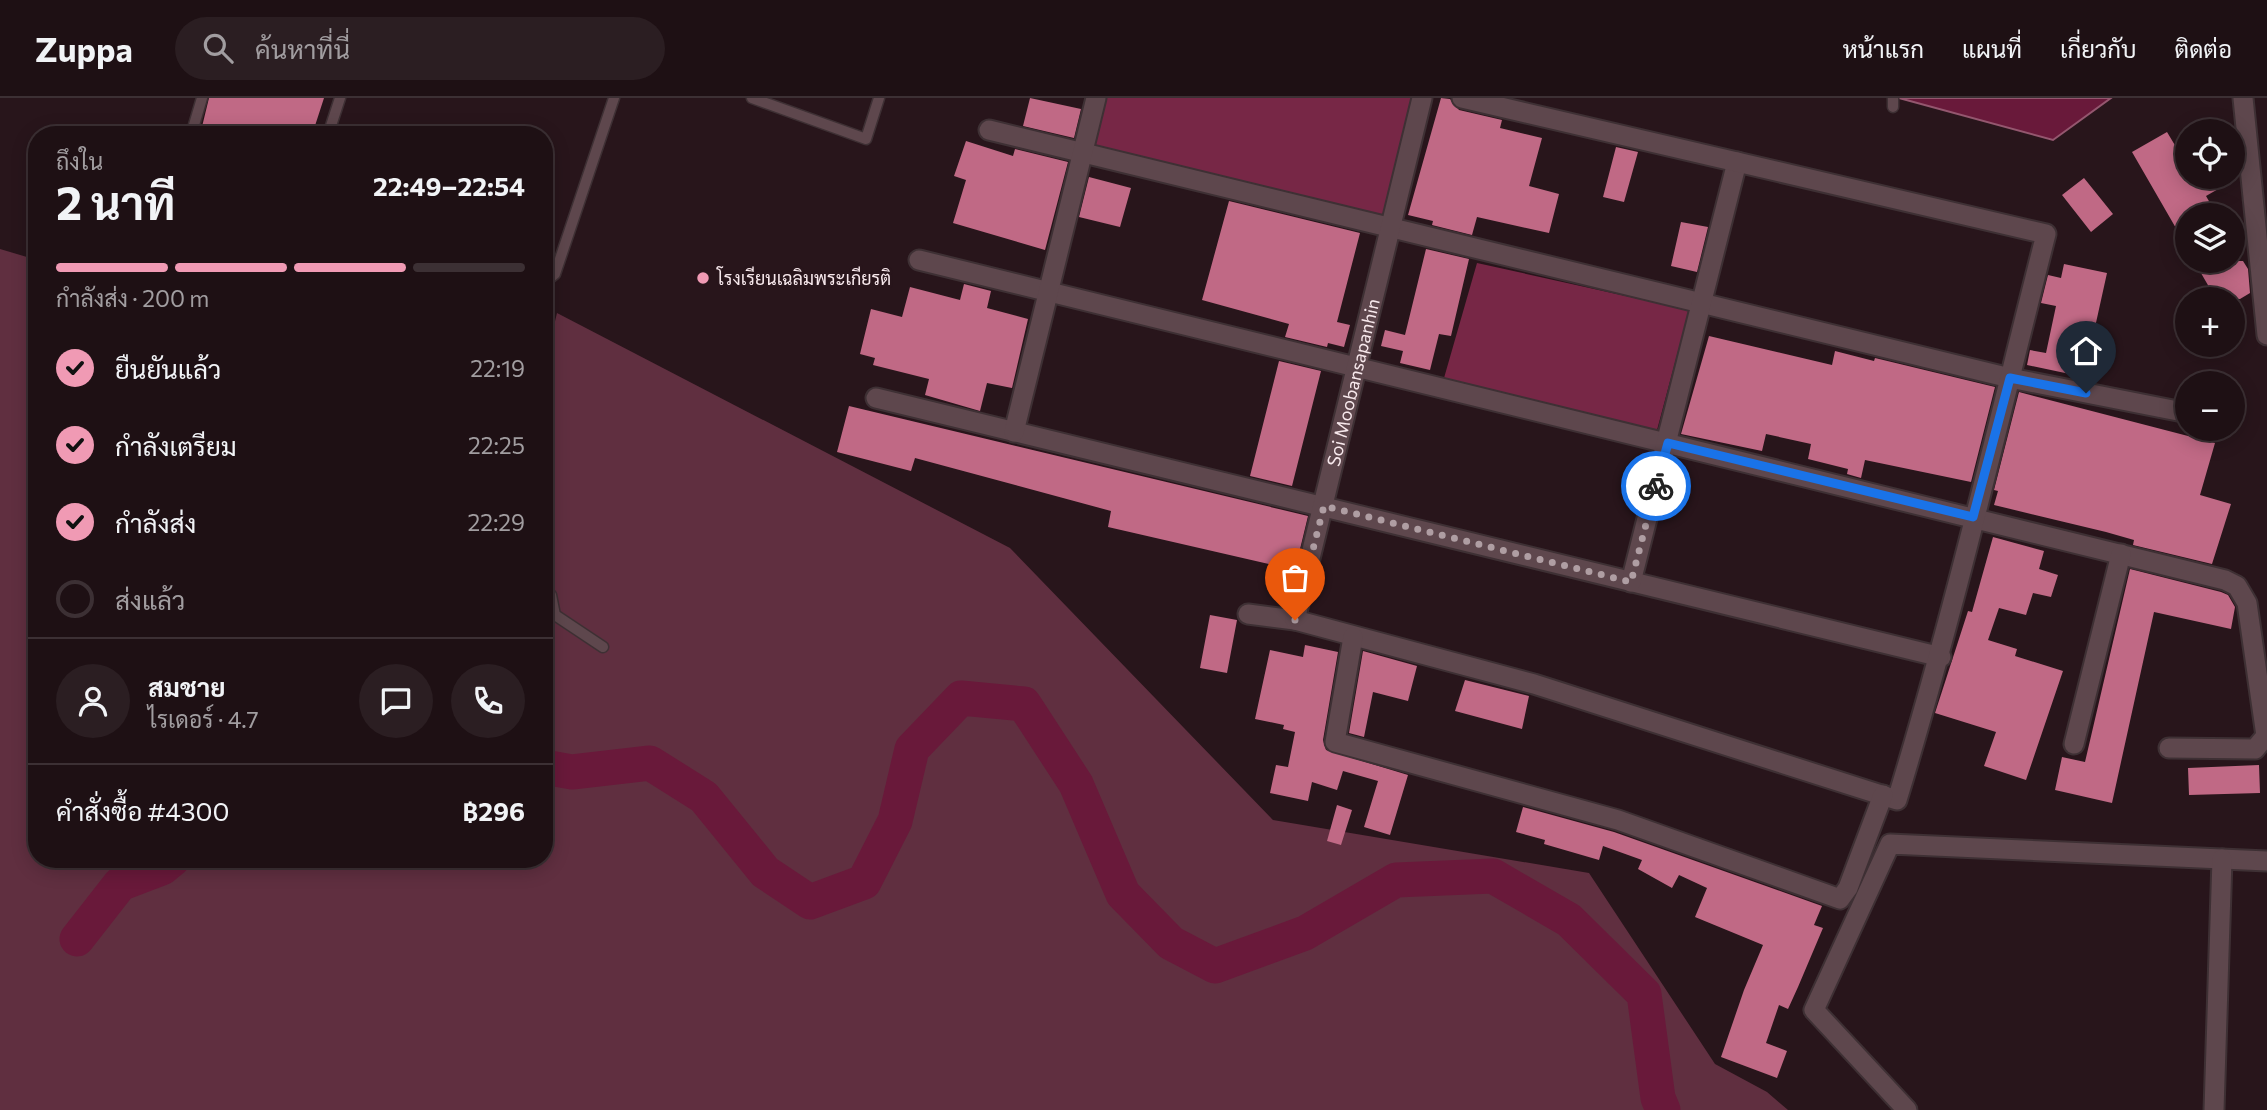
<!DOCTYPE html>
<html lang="th">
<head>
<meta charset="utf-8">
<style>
  body { margin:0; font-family:Commissioner,Sarabun,sans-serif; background:#2b1e22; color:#f1f3f6; height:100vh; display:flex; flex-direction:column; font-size:26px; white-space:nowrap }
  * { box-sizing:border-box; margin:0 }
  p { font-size:23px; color:#a19da0 }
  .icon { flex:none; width:38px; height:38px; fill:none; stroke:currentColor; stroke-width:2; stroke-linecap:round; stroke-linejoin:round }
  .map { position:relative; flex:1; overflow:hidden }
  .panel { position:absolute; left:28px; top:28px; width:525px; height:742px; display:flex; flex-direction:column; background:#1e1014; border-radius:28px; box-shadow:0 4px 18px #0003,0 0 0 2px #3c3034 }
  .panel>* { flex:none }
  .buttons { position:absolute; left:2175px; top:21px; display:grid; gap:14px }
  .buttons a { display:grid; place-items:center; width:70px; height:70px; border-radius:50%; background:#1e1014; box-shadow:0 4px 18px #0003,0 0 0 2px #3c3034; font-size:35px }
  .pin { position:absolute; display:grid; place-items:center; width:60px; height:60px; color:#fff; margin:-72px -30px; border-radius:50% 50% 50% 0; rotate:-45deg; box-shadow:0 0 7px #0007 }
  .pin .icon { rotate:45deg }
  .courier { position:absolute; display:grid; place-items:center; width:70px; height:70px; margin:-35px; border:5px solid #1a73e8; border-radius:50%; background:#fff; color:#222; box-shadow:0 2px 9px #0007 }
  .overview em { font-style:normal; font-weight:700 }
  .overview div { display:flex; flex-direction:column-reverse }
  .overview { display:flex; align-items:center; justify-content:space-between; height:119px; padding:0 28px }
  h1 { font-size:46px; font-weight:700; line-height:52px }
  .bar { display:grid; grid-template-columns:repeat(4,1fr); gap:10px 7px; align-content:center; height:84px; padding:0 28px }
  .bar i { height:9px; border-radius:5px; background:#3c3034 }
  .bar .current { background:#f09ab4 }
  .bar p { grid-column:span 4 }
  .line { display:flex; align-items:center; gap:18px; padding:0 28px; border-top:2px solid #3c3034 }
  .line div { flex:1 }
  .round { display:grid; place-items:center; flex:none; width:74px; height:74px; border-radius:37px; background:#2b1e22 }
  ol { padding:0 28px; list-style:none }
  li { display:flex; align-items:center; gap:21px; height:77px }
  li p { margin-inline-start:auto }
  li .icon { padding:7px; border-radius:50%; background:#f09ab4; color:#111; stroke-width:4 }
  li:last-child { color:#a19da0 }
  li i { width:38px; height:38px; border:4px solid #3c3034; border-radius:50% }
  header { display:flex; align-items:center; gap:42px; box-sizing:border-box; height:98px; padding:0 35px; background:#1e1014; border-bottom:2px solid #3c3034 }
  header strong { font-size:33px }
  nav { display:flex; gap:38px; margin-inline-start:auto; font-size:24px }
  .search { width:490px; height:63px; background:#2b1e22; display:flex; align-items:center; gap:18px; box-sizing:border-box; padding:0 24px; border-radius:38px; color:#a19da0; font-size:26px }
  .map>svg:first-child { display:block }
  .green { fill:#602f40 }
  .forest { fill:#772746 }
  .water { fill:#69193a; stroke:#94576f; stroke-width:2 }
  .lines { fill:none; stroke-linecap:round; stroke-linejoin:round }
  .river { stroke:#69193a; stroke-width:35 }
  .building { fill:#c06985 }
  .lane-casing { stroke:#3e3034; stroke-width:13 }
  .street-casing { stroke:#3e3034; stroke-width:23 }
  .lane { stroke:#5e474d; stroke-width:10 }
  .street { stroke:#5e474d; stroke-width:19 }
  .done { stroke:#af9ea3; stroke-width:7; stroke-dasharray:0 12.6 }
  .route { stroke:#1a73e8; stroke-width:9 }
  .poi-dot { fill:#f09ab4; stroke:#28151b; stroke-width:2.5 }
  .labels { text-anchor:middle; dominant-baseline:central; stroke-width:5; stroke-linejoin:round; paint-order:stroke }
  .poi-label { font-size:18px; fill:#f7e8ec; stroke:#28151b; text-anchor:start }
  .street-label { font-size:18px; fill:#f7e8ec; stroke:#28151b }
</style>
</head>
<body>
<header>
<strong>Zuppa</strong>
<div class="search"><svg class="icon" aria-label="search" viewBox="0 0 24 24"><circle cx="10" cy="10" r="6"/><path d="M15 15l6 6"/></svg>ค้นหาที่นี่</div>
<nav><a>หน้าแรก</a><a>แผนที่</a><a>เกี่ยวกับ</a><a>ติดต่อ</a></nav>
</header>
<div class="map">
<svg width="2267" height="1012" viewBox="0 0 2267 1012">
  <rect width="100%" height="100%" fill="#28151b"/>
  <!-- green -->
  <path class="green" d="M0 151 37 162V761H544V269L557 215 1010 450 1273 722 1589 775 1715 966 1767 994 1788 1012H0Z"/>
  <!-- forest -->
  <path class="forest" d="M1104 0H1412L1384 118 1092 47Z
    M1477 165 1689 212 1657 332 1444 280Z"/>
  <!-- water -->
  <path class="water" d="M1899 0H2111L2053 42Z"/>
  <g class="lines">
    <!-- river -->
    <path class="river" d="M544 669 572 674 650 665 704 699 765 774 810 804 864 784 895 723 912 651 961 600 1024 606 1076 686 1123 796 1171 845 1215 868 1305 835 1396 782 1493 778 1569 822 1644 896 1658 1000 1663 1012
      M77 841 120 786 162 770 173 761"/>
  </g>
  <!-- building -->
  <path class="building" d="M209 0H324L312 37H281L261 30 260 37H200Z
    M1030 0 1081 11 1074 40 1023 28Z
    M1441 0 1450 1 1459 12 1502 22 1500 30 1542 40 1529 88 1559 96 1549 135 1477 119 1472 137 1432 127 1433 123 1408 117Z
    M2167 34 2188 69V79H2214L2220 90 2206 98 2217 117H2188V151L2132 54Z
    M966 43 1013 58 1015 51 1068 64 1045 152 953 125 966 82 954 78Z
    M1616 49 1638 54 1624 104 1603 99Z
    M1089 79 1131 90 1120 129 1079 119Z
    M2084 80 2113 116 2091 134 2062 97Z
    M1229 103 1360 135 1337 224 1350 227 1344 249 1328 245 1327 249 1285 239 1289 226 1202 202Z
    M1681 124 1708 129 1697 174 1671 168Z
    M1426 151 1469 161 1451 238 1439 236 1430 272 1400 265 1403 253 1381 248 1385 232 1405 237Z
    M2194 163H2243L2248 171 2250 195 2240 201H2216Z
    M2064 166 2107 175 2084 279 2027 267 2030 252 2046 255 2056 208 2041 205 2048 177 2061 180Z
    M964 186 991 193 987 210 1028 221 1012 290 987 285 980 313 925 297 929 281 873 267 875 260 860 256 871 211 902 219 910 189 960 202Z
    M1709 238 1832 267 1835 253 1874 263 1875 260 1995 289 1971 384 1865 362 1861 380 1847 376 1848 371 1808 361 1811 346 1766 336 1762 353 1681 336Z
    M1279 263 1321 273 1292 388 1250 378Z
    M2019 294 2215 345 2200 397 2231 406 2212 466 2133 447 2134 442 2106 434 1994 407 1998 393 1994 392Z
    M849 308 1308 418 1295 472 1108 429 1111 413 915 360 911 373 837 354Z
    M1993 439 2044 453 2039 471 2058 477 2051 499 2033 495 2026 517 1999 510 1988 542 2017 551 2015 558 2063 573 2026 682 1984 668 1996 634 1935 615 1968 513 1972 514Z
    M2130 471 2221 494 2228 497 2235 509 2231 531 2154 514 2112 705 2055 692 2062 659 2085 664Z
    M1210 517 1237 522 1227 575 1200 570Z
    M1305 547 1338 554 1323 642 1326 652 1408 677 1390 737 1364 729 1378 683 1343 673 1337 692 1312 684 1308 703 1270 695 1276 667 1288 669 1295 634 1283 631 1284 627 1255 621 1270 552 1303 559Z
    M1363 553 1417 568 1408 603 1373 594 1364 639 1349 635Z
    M1465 582 1529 598 1522 631 1455 613Z
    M2259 667 2260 695 2189 697 2188 670Z
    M1337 707 1352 712 1341 747 1327 743Z
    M1523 709 1614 734 1822 808 1814 827 1823 830 1798 889 1788 911 1779 907 1766 945 1787 953 1777 980 1721 959 1744 892 1763 847 1695 819 1707 790 1679 777 1672 790 1638 771 1642 762 1603 748 1599 762 1544 746 1545 742 1516 734Z"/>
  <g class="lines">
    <!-- lane casing -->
    <g class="lane-casing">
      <path id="lane" d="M752 0 866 41 879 0
        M1893 9V0
        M191 37 202 0
        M328 37 340 0
        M544 185 555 176 614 0
        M544 490 551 497 555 517 603 549"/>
    </g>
    <!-- street casing -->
    <g class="street-casing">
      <g id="street">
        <path d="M2243 0 2267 237"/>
        <path d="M989 32 2010 280 2188 315"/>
        <path d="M919 162 2225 482 2237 488 2247 505 2266 638 2255 651 2169 650"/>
        <path d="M876 300 1941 559"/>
        <path d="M1014 334 1096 0"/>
        <path d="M1631 484 1737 64"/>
        <path id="s1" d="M1248 516 1295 522 1422 0"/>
        <path d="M1295 522 1534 586 1897 702C1954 515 1998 325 2046 136L1462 0"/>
        <path d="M1353 539 1335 644 1618 722 1840 801 1848 790 1883 697"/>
        <path d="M2074 646 2121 456"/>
        <path d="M1907 1012 1814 912 1890 746 2267 763"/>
        <path d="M2214 1012 2222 761"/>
      </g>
    </g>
    <!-- lane -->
    <use href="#lane" class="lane"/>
    <!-- street -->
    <use href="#street" class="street"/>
  </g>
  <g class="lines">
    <!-- done -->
    <path class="done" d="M1295 522 1324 408 1631 484 1656 388"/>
    <!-- route -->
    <path class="route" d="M1656 388 1668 345 1973 419 2010 280 2086 295"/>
  </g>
  <!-- markers -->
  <circle class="poi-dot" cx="703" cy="180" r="7"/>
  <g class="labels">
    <!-- poi labels -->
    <g class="poi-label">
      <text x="717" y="180">โรงเรียนเฉลิมพระเกียรติ</text>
    </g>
    <!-- street labels -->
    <g class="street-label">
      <text stroke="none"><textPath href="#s1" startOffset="292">Soi Moobansapanhin</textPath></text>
    </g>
  </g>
</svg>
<div class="buttons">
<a><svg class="icon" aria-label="locate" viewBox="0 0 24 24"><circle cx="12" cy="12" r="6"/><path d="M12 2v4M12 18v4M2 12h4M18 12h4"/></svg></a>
<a><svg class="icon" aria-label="layers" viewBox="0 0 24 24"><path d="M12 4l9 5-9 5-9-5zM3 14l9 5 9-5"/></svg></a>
<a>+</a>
<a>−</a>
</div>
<div class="pin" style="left:1295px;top:522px;background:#ea580c"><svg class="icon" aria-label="bag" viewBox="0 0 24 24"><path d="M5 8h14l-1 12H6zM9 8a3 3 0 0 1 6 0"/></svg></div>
<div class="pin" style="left:2086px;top:295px;background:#1f2937"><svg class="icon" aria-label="home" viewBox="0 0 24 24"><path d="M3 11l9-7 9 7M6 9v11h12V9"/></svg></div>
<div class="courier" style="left:1656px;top:388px"><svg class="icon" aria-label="bike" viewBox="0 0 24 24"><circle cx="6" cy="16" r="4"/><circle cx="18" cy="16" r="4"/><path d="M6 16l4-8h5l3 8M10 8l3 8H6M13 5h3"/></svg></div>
<section class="panel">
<div class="overview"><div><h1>2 นาที</h1><p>ถึงใน</p></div><em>22:49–22:54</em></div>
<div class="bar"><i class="current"></i><i class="current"></i><i class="current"></i><i></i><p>กำลังส่ง · 200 m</p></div>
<ol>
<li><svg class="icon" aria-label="check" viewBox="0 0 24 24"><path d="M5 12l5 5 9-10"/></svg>ยืนยันแล้ว<p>22:19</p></li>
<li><svg class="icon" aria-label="check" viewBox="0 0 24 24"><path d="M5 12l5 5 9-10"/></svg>กำลังเตรียม<p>22:25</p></li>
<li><svg class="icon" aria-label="check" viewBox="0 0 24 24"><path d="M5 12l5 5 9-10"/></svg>กำลังส่ง<p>22:29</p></li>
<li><i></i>ส่งแล้ว</li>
</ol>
<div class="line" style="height:126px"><a class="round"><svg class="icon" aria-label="person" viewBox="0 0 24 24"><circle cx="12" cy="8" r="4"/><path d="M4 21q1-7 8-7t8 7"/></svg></a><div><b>สมชาย</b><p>ไรเดอร์ · 4.7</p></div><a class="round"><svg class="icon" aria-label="chat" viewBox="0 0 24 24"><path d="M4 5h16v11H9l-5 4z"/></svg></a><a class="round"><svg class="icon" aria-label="phone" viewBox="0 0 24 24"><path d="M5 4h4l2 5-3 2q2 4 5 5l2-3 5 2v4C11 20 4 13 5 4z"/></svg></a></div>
<div class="line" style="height:91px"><div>คำสั่งซื้อ #4300</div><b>฿296</b></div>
</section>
</div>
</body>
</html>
